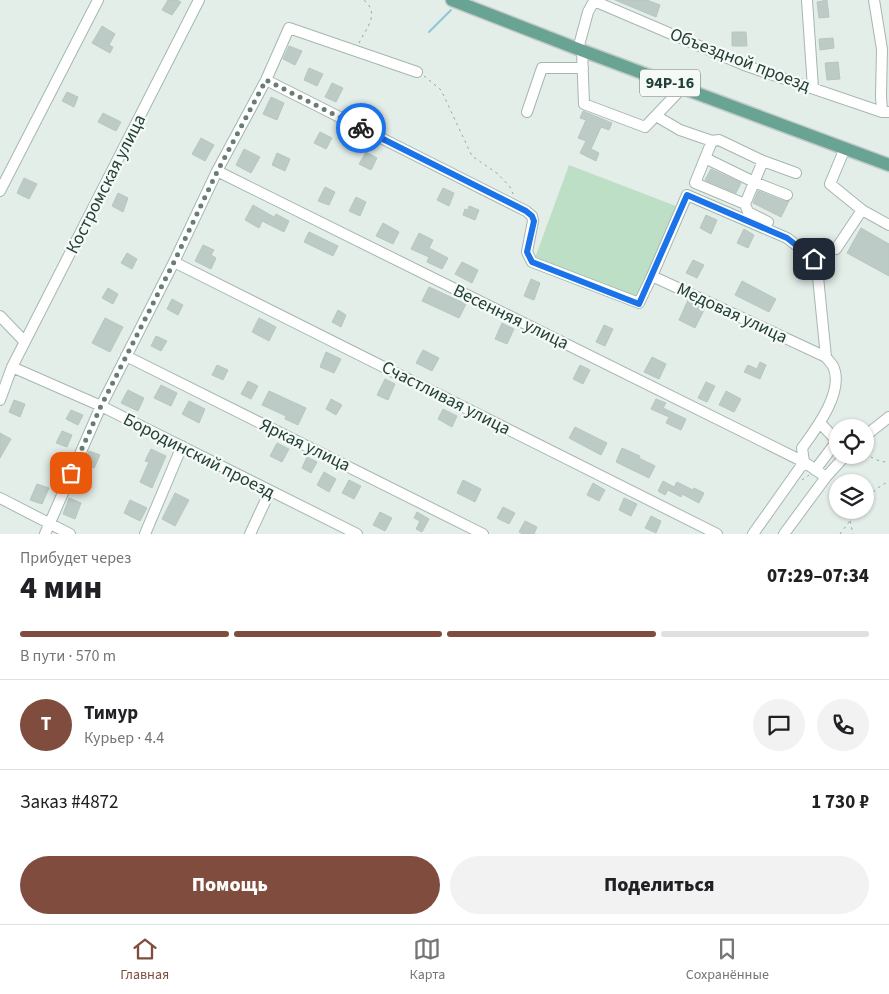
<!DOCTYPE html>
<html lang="ru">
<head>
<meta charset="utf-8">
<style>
  body { margin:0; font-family:"Source Sans 3",sans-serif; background:#f2f2f2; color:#202124; height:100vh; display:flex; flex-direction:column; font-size:19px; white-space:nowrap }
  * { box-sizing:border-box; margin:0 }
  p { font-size:16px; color:#757577 }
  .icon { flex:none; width:28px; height:28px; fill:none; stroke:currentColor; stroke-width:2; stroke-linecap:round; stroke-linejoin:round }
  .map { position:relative; height:534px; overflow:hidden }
  .drawer { display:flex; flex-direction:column; background:#fff; flex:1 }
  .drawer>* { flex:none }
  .fabs { position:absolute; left:829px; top:419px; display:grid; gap:10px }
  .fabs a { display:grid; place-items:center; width:45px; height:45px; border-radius:50%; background:#fff; box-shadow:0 1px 4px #0004; font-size:25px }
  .pin { position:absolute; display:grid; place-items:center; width:42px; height:42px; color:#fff; margin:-21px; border-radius:10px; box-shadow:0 2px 8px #0006 }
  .courier { position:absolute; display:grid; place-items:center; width:50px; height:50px; margin:-25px; border:4px solid #1a73e8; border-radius:50%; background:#fff; color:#222; box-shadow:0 1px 6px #0007 }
  .headline em { font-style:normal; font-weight:800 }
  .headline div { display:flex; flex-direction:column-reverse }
  .headline { display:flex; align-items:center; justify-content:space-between; height:85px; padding:0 20px }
  h1 { font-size:32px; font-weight:800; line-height:38px }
  .bar { display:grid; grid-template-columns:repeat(4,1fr); gap:8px 5px; align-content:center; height:60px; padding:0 20px }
  .bar i { height:6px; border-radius:4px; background:#e0e0e0 }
  .bar .current { background:#7f4c3e }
  .bar p { grid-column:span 4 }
  .line { display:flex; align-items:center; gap:12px; padding:0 20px; border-top:1px solid #e0e0e0 }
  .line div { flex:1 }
  .round { display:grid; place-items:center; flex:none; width:52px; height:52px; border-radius:26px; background:#f2f2f2 }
  .primary-button { display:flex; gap:10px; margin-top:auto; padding:10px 20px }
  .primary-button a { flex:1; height:58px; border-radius:30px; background:#7f4c3e; color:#fff; font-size:20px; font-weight:800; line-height:58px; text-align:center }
  .primary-button a+a { background:#f2f2f2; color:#202124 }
  .dock { display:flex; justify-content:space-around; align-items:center; height:70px; border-top:1px solid #e0e0e0; background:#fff; font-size:14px; color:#757577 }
  .dock a { display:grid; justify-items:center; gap:2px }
  .dock .current { color:#7f4c3e }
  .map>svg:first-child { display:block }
  .green { fill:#bddfc6 }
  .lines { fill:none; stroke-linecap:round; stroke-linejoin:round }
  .stream { stroke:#8cc8d3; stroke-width:2 }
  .building { fill:#bccbc5; stroke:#b6c7c0 }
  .minor-casing { stroke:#a6b6b0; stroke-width:12 }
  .major-casing { stroke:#c1cac7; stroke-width:15 }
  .path { stroke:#84b1a3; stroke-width:1; stroke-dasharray:2.5 4; stroke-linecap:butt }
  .minor { stroke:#fff; stroke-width:10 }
  .major { stroke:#68a394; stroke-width:12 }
  .done { stroke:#677d76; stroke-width:5; stroke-dasharray:0 9 }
  .route { stroke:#1a73e8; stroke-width:6 }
  .labels { text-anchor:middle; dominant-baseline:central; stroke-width:4.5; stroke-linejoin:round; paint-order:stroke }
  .shield { fill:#f5faf7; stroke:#627871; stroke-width:1 }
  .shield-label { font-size:16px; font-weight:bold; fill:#234038 }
  .street-label { font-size:18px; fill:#234038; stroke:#f5faf7 }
</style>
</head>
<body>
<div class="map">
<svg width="889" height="534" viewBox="0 0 889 534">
  <rect width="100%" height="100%" fill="#e4eee9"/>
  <!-- green -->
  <path class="green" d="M569 165 676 206 638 297 535 258Z"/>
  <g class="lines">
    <!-- stream -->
    <path class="stream" d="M429 32 451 10"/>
  </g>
  <!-- building -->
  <path class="building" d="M168 0H177L181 2 172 15 162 10Z
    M615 0H647L660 5 656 17Z
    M827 0 829 17 819 18 817 2Z
    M102 26 115 34 109 45 113 47 110 53 92 43Z
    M732 32H746L747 46H732Z
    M833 38 834 48 820 50 819 39Z
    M289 46 302 51 295 65 283 59Z
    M838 62 840 79 827 80 825 63Z
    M309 68 323 74 317 86 304 80Z
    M332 83 343 88 336 102 325 97Z
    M67 92 78 97 74 107 62 101Z
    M271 97 284 103 277 120 263 114Z
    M583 111 612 123 609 130 601 127 591 149 599 153 596 161 580 153 586 141 578 138 586 120 580 118Z
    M103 113 121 122 116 131 98 122Z
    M320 132 332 138 326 149 314 143Z
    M201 138 214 145 205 161 192 154Z
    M244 149 260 157 251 173 236 165Z
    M366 152 377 158 371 170 359 164Z
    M277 153 290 159 285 171 272 165Z
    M711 169 741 183 736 193 705 180Z
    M24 178 37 184 29 199 17 193Z
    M325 187 335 192 329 205 318 201Z
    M443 188 454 193 449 206 437 200Z
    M758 191 784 201H789L781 217 753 203Z
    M118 193 128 198 123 212 112 206Z
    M356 197 366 202 360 216 349 211Z
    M253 205 274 217 276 214 289 221 284 232 262 221 259 228 245 220Z
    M469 206 479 210 475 220 463 215 465 209 468 210Z
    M706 215 717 220 711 234 700 228Z
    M383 223 399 232 393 244 376 236Z
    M861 228 889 244V276L847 253Z
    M744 229 754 235 748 248 737 243Z
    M309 232 338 246 333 256 304 242Z
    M419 233 433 240 429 248 448 258 442 269 427 262 429 257 411 249Z
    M203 245 214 250 211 255 216 258 211 269 195 261Z
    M127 253 137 259 132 269 121 263Z
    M693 260 704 265 697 278 686 273Z
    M462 262 478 270 472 283 455 274Z
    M531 279 540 283 534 300 524 296Z
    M742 281 776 299 769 312 735 295Z
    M429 287 466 304 459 318 422 301Z
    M108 288 118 294 113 304 102 298Z
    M172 299 183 305 178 315 167 309Z
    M688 300 705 308 695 328 679 320Z
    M338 310 346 315 341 327 332 322Z
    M105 318 123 327 110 352 92 343Z
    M259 318 276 327 269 341 252 332Z
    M502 323 514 329 507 344 495 339Z
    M604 325 613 329 605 346 596 342Z
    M156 336 167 341 161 351 151 346Z
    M423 350 439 358 432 371 416 363Z
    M326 352 341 359 334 373 320 367Z
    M652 357 666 364 659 379 644 372Z
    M760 362 766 365 760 379 744 372 748 365 757 369Z
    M217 365 228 370 223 380 212 375Z
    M580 365 590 370 583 384 573 379Z
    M385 379 395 384 388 400 377 395Z
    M248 381 258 386 251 399 241 394Z
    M706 382 715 386 707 402 698 398Z
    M161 385 177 393 171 406 154 398Z
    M128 390 144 398 138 411 121 403Z
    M269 391 306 408 298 425 285 419 286 416 262 405Z
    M726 391 741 399 734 412 719 405Z
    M331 399 342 405 336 415 326 409Z
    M656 399 666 403 663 408 686 419 681 430 666 423 669 417 651 409Z
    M14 400 25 404 20 417 9 412Z
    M189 401 205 409 199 423 182 414Z
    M443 409 457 416 452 427 438 419Z
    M71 410 83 415 78 425 66 419Z
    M575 427 607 443 601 455 569 438Z
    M62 431 72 435 67 447 56 443Z
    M0 433 11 439 0 458Z
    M277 443 289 449 282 462 270 456Z
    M622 448 640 456 639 458 655 466 649 478 616 462Z
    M151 449 166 456 152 488 140 482 149 462 145 461Z
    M89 451 100 455 94 468 84 463Z
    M307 457 317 462 311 473 302 468Z
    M324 472 336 479 329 492 317 485Z
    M349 480 361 486 354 499 342 493Z
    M463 480 481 489 475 502 457 493Z
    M663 481 674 487 677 482 693 490 694 488 704 493 699 503 682 494 681 497 668 490 665 495 658 491Z
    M593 483 605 490 599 501 587 495Z
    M37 484 49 488 42 504 30 500Z
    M175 493 189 500 175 526 162 519Z
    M69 498 81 503 75 519 63 514Z
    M624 498 637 504 631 516 619 510Z
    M130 500 147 508 140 521 124 513Z
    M503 507 515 513 509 524 497 518Z
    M380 512 392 518 385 531 373 525Z
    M417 512 429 519 422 532 416 529 420 521 414 518Z
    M651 516 661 521 656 533 645 528Z
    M525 521 537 527 534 534H523L519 532Z"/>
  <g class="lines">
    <!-- minor casing -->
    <g class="minor-casing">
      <path id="minor" d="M595 0 594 1 744 65 882 112H889
        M807 0 813 88
        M874 0 882 49 881 96 882 112
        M578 49 588 12 594 1
        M582 51 584 104 645 127 683 87
        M266 80 526 211 532 216 533 221 527 252 532 262 639 303 652 276 826 357C828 360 831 363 833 366 845 391 816 429 802 448L804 462
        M527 112 542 68H583
        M656 116 680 130 712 141 695 183 745 204 763 161 719 140 712 141
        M845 148 830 184 862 210 889 225
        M705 158 754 182 787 195
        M763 161 796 173
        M217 171 804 462 826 477
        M0 191 98 0
        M745 204 748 212 768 222
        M836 249 862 210
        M174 262 717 534
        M652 276 687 195 787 238 814 259 817 267 826 357
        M0 316 25 342
        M126 356 483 534
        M12 367 101 406 357 534
        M0 400 12 367 199 0
        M820 423 838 442
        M865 436 889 417
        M815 470 837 441
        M0 498 70 534
        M45 534 101 406 174 262 217 171 266 80 289 28 417 72
        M145 534 182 446
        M250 534 270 491
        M753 534 804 462
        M784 534 826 477 846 455"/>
    </g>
    <!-- major casing -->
    <g class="major-casing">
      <path id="major" d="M452 0 578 49 889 165"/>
    </g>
    <!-- path -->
    <path class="path" d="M359 43C367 27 380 14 364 0
      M424 76 441 90 472 156 498 174 510 187 514 196
      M824 261 830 255
      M865 454 877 460 889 463
      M802 480 809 475
      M865 502 876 489 889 481
      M850 521 853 534
      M840 534 858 510"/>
    <!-- minor -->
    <use href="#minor" class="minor"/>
    <!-- major -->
    <use href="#major" class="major"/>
  </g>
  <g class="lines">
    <!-- done -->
    <path class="done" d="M71 473 101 406 174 262 217 172 266 80 361 128"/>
    <!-- route -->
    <path class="route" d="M361 128 526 211 532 216 534 221 527 252 532 262 639 304 687 195 787 238 814 259"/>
  </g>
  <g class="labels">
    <!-- shield labels -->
    <rect class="shield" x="640" y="69.5" width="60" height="27" rx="4"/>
    <g class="shield-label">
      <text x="670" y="83">94Р-16</text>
    </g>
    <!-- street labels -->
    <g class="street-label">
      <text transform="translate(740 60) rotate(21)">Объездной проезд</text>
      <text transform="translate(106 184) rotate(-63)">Костромская улица</text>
      <text transform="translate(732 313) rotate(25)">Медовая улица</text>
      <text transform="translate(511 317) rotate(26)">Весенняя улица</text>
      <text transform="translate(446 398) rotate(27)">Счастливая улица</text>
      <text transform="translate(305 445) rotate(26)">Яркая улица</text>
      <text transform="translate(199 456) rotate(27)">Бородинский проезд</text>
    </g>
  </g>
</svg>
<div class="fabs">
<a><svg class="icon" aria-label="locate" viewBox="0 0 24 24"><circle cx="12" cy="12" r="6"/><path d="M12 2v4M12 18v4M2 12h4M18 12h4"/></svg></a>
<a><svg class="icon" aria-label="layers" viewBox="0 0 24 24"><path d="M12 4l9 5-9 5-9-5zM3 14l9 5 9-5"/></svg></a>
</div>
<div class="pin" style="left:71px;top:473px;background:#ea580c"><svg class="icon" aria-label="bag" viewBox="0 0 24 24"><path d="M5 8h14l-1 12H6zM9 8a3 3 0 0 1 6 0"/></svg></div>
<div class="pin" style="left:814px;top:259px;background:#1f2937"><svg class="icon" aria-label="home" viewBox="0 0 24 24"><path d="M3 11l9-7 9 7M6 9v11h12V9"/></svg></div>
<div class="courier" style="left:361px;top:128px"><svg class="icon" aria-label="bike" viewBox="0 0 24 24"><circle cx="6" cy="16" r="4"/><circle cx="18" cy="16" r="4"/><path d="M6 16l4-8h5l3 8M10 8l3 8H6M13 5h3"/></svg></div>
</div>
<section class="drawer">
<div class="headline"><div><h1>4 мин</h1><p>Прибудет через</p></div><em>07:29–07:34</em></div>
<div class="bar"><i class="current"></i><i class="current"></i><i class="current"></i><i></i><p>В пути · 570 m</p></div>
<div class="line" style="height:90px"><b class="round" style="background:#7f4c3e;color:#fff">Т</b><div><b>Тимур</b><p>Курьер · 4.4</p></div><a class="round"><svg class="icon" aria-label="chat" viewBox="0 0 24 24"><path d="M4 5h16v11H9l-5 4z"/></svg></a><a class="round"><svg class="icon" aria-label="phone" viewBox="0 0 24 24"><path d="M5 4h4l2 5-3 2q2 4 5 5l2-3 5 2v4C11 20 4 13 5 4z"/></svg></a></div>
<div class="line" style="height:65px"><div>Заказ #4872</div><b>1 730 ₽</b></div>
<div class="primary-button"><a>Помощь</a><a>Поделиться</a></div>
</section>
<nav class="dock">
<a class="current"><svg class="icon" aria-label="home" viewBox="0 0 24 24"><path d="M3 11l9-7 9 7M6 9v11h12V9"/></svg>Главная</a>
<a><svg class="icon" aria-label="map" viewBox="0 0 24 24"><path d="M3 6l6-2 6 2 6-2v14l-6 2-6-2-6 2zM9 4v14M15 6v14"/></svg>Карта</a>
<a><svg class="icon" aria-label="saved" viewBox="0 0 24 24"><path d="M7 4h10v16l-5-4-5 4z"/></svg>Сохранённые</a>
</nav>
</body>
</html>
